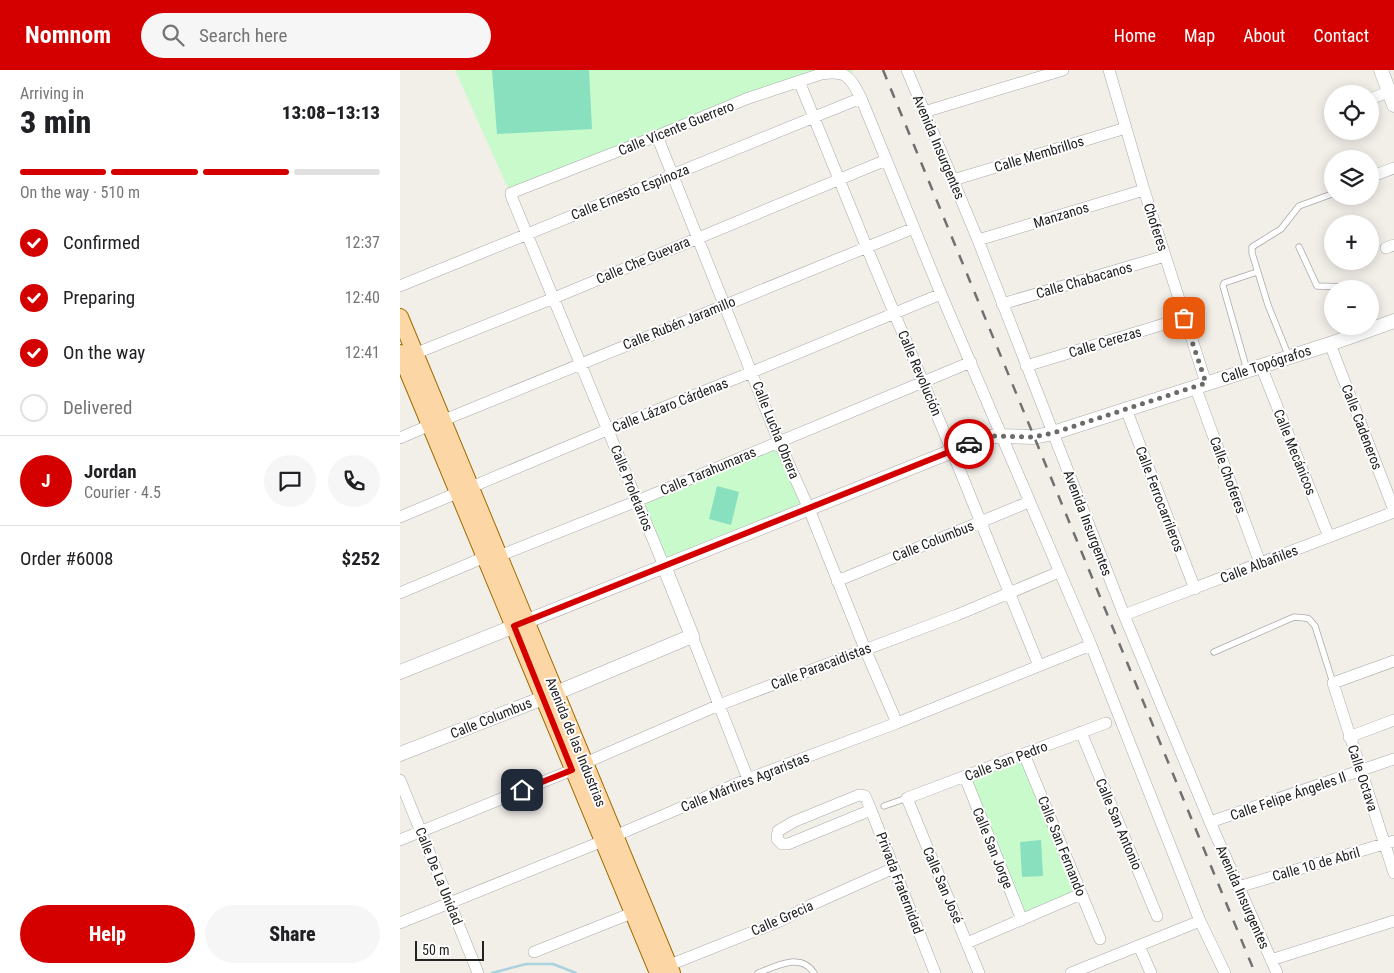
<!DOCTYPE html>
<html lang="en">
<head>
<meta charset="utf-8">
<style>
  body { margin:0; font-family:"Roboto Condensed",sans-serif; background:#f6f6f6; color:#202124; height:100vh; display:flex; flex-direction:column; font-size:19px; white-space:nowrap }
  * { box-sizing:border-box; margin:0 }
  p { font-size:16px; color:#757577 }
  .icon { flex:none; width:28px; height:28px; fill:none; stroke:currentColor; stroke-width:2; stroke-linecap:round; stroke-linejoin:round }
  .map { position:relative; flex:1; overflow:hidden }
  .panel { display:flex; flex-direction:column; background:#fff; width:400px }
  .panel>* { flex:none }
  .fabs { position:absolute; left:924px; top:15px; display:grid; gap:10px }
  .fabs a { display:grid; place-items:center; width:55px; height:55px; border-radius:50%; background:#fff; box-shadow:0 2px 12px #0003; font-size:25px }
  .scale { position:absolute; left:15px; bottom:12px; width:69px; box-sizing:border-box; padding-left:5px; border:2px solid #222; border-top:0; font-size:14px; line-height:18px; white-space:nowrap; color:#222; -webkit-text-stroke:4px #fff; paint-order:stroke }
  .pin { position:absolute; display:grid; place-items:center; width:42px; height:42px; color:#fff; margin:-21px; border-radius:10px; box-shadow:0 2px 8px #0006 }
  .courier { position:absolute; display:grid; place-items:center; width:50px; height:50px; margin:-25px; border:4px solid #d40000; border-radius:50%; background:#fff; color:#222; box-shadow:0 1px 6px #0007 }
  .summary em { font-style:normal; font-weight:800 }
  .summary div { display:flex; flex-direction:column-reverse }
  .summary { display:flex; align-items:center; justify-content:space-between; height:85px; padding:0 20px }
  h1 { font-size:32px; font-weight:800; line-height:38px }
  .bar { display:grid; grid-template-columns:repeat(4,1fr); gap:8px 5px; align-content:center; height:60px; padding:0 20px }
  .bar i { height:6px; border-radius:4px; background:#e0e0e0 }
  .bar .on { background:#d40000 }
  .bar p { grid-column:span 4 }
  .line { display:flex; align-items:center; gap:12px; padding:0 20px; border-top:1px solid #e0e0e0 }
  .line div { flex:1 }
  .round { display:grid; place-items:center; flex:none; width:52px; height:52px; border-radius:26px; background:#f6f6f6 }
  ol { padding:0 20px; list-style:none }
  li { display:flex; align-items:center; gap:15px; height:55px }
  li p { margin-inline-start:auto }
  li .icon { padding:5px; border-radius:50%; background:#d40000; color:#fff; stroke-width:4 }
  li:last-child { color:#757577 }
  li i { width:28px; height:28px; border:2px solid #e0e0e0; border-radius:50% }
  .button { display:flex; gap:10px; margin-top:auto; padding:10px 20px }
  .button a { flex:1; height:58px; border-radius:30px; background:#d40000; color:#fff; font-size:20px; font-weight:800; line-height:58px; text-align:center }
  .button a+a { background:#f6f6f6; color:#202124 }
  header { display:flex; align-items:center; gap:30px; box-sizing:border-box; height:70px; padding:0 25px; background:#d40000; color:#fff }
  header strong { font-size:24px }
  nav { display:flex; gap:28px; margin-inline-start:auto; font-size:18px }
  .search { width:350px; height:45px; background:#f6f6f6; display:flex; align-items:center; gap:12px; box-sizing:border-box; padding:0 18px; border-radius:28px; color:#757577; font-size:19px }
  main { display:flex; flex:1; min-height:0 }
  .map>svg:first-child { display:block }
  .park { fill:#c8facc }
  .pitch { fill:#88e0be }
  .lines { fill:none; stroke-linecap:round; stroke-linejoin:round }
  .stream { stroke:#aad3df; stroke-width:2.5 }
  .service-casing { stroke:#a9a9a9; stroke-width:7 }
  .minor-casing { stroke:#a9a9a9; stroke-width:12 }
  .tertiary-casing { stroke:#a9a9a9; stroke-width:15 }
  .primary-casing { stroke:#a06b00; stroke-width:18 }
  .service { stroke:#fff; stroke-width:5.5 }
  .minor { stroke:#fff; stroke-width:11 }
  .tertiary { stroke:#fff; stroke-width:14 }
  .primary { stroke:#fcd6a4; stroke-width:16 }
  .rail { stroke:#707070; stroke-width:2.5; stroke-dasharray:10 10; stroke-linecap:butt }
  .done { stroke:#6b6a68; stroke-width:5; stroke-dasharray:0 9 }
  .route { stroke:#d40000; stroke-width:6 }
  .labels { text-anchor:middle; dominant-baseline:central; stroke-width:4; stroke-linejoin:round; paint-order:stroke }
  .street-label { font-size:14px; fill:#222; stroke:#fff }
</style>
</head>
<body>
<header>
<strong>Nomnom</strong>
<div class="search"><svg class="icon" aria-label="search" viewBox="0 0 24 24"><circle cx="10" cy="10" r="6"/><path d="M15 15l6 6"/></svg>Search here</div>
<nav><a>Home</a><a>Map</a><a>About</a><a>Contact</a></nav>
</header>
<main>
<section class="panel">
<div class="summary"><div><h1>3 min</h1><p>Arriving in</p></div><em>13:08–13:13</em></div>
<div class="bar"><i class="on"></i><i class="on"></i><i class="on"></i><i></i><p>On the way · 510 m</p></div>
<ol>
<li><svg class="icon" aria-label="check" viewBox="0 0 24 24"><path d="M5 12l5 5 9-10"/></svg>Confirmed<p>12:37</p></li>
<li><svg class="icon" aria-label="check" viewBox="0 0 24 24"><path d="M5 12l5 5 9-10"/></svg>Preparing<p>12:40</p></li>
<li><svg class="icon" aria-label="check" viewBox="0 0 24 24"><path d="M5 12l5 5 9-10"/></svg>On the way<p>12:41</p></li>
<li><i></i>Delivered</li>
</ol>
<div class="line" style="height:90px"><b class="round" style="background:#d40000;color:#fff">J</b><div><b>Jordan</b><p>Courier · 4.5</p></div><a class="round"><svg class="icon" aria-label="chat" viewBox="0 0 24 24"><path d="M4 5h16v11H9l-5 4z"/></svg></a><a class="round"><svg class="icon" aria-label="phone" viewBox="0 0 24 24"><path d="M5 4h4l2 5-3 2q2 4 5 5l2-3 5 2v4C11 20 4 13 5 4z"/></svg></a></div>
<div class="line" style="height:65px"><div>Order #6008</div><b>$252</b></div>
<div class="button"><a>Help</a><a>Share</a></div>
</section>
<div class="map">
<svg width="994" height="903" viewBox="0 0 994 903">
  <rect width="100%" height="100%" fill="#f2efe9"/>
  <!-- park -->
  <path class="park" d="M55 0H453L451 10 430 2 111 125Z
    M379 372 409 439 264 496 237 431Z
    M624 684 681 824 622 850 565 707Z"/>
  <!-- pitch -->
  <path class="pitch" d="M92 0H189L192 59 97 64Z
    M317 416 339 422 331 455 309 449Z
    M641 770 643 806 622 807 620 772Z"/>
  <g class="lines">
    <!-- stream -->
    <path class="stream" d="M92 903 126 894H153L176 903"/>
    <!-- service casing -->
    <g class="service-casing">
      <path id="service" d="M899 177 917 216 950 217 955 219
        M889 287 868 235 852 183V177L881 159 899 136 932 124
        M847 300 823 216 824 213 857 202
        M814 582 894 547 905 548 909 549 915 556 933 613
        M484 736 507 728
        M358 903C377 896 401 882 414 903"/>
    </g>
    <!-- minor casing -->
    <g class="minor-casing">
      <path id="minor" d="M507 0 578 170 724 545 810 752 877 903
        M709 0 744 120 806 313
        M399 11 467 178 552 381 639 596
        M970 29 994 20
        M524 42 663 0
        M257 66 379 372 409 439 465 579 497 653
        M970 107 994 98
        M553 110 726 58
        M578 170 744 120
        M986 178 994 175
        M0 216 461 28
        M602 234 765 186
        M930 274 994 440
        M9 286 154 228 486 90
        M626 296 784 248
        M861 296 929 467
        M795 316 860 493
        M726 339 795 519
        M44 350 514 158
        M0 368 30 355
        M0 447 207 360 352 302 541 224
        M99 486 237 431 571 292
        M264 496 112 128 111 123 257 66 346 29 421 4C447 0 450 7 461 28L541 224 691 575 800 851 825 903
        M437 511 629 432
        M0 523 85 487
        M724 545 994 442
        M292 566 348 709
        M994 591 933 613 994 803
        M681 662 757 846
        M949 667 994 650
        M624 684 700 869
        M185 693 319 635 557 545 659 502
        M565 707 622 850
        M0 710 78 903
        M471 740 388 774H382L377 769 378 761 393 752 459 725 465 726 471 740 535 903
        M810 752 994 689
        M0 770 172 700
        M838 817 994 771
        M0 853 203 771 348 709 497 653 691 575
        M567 873 681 824
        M739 876 751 903
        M134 882 232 843
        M871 890 994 851
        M262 898 380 851 411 835 494 798
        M579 903 507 728 706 653
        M671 903 800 851"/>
    </g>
    <!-- tertiary casing -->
    <g class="tertiary-casing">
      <path id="tertiary" d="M981 0 994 35
        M0 602 585 368 596 366 634 367 653 363 930 274 994 251
        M0 684 156 623 292 566 264 496"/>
    </g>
    <!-- primary casing -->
    <g class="primary-casing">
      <path id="primary" d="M0 247 272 903
        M0 283 258 903"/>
    </g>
    <!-- service -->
    <use href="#service" class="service"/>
    <!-- minor -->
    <use href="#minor" class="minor"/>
    <!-- tertiary -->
    <use href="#tertiary" class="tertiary"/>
    <!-- primary -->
    <use href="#primary" class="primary"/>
    <!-- rail -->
    <path class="rail" d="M483 0 855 903"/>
  </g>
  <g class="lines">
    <!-- done -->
    <path class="done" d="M569 374 590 366 634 367 653 363 806 313 784 248"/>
    <!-- route -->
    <path class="route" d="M122 720 172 700 114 556 569 374"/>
  </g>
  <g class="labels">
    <!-- street labels -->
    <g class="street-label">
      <text transform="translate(276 58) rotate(-22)">Calle Vicente Guerrero</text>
      <text transform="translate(539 77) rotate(67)">Avenida Insurgentes</text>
      <text transform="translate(639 84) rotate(-17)">Calle Membrillos</text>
      <text transform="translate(230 122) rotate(-22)">Calle Ernesto Espinoza</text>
      <text transform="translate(661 145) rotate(-17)">Manzanos</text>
      <text transform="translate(756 157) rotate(72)">Choferes</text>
      <text transform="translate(243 190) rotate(-23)">Calle Che Guevara</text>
      <text transform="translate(684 210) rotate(-16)">Calle Chabacanos</text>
      <text transform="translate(279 253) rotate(-22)">Calle Rubén Jaramillo</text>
      <text transform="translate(705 272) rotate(-17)">Calle Cerezas</text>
      <text transform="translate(866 294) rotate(-18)">Calle Topógrafos</text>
      <text transform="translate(520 303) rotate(67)">Calle Revolución</text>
      <text transform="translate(270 335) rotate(-22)">Calle Lázaro Cárdenas</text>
      <text transform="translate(962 357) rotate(69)">Calle Cadeneros</text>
      <text transform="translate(376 360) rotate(68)">Calle Lucha Obrera</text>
      <text transform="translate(895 382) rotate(68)">Calle Mecánicos</text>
      <text transform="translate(308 401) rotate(-23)">Calle Tarahumaras</text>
      <text transform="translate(828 405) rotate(70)">Calle Choferes</text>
      <text transform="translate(232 418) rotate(68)">Calle Proletarios</text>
      <text transform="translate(760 429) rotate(69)">Calle Ferrocarrileros</text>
      <text transform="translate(688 453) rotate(69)">Avenida Insurgentes</text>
      <text transform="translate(533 471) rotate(-22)">Calle Columbus</text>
      <text transform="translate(859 494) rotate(-21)">Calle Albañiles</text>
      <text transform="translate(421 596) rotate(-21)">Calle Paracaidistas</text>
      <text transform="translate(91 648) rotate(-22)">Calle Columbus</text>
      <text transform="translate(176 672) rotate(68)">Avenida de las Industrias</text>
      <text transform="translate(606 691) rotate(-21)">Calle San Pedro</text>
      <text transform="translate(963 708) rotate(72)">Calle Octava</text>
      <text transform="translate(345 712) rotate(-22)">Calle Mártires Agraristas</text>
      <text transform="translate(888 726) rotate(-19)">Calle Felipe Ángeles Il</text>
      <text transform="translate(719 754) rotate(67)">Calle San Antonio</text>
      <text transform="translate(662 776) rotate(68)">Calle San Fernando</text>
      <text transform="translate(593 778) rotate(68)">Calle San Jorge</text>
      <text transform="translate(916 794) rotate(-16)">Calle 10 de Abril</text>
      <text transform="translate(39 806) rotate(68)">Calle De La Unidad</text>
      <text transform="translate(500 813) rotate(69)">Privada Fraternidad</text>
      <text transform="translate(543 815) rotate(67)">Calle San José</text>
      <text transform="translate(843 827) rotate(66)">Avenida Insurgentes</text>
      <text transform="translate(382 848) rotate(-24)">Calle Grecia</text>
    </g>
  </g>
</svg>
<div class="fabs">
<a><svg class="icon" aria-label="locate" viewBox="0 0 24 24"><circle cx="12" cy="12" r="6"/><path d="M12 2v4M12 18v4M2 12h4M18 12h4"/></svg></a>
<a><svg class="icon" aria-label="layers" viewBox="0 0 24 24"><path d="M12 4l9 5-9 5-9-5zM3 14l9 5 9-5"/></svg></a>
<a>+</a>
<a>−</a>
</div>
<div class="scale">50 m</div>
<div class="pin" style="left:784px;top:248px;background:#ea580c"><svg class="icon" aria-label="bag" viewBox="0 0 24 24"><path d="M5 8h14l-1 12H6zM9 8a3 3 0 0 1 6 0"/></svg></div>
<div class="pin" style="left:122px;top:720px;background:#1f2937"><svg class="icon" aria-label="home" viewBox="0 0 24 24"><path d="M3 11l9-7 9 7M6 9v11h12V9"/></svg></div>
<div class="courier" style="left:569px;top:374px"><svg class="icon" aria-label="car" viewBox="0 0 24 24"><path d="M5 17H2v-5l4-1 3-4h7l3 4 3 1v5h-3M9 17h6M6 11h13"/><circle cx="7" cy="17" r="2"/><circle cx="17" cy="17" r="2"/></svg></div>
</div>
</main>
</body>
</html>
